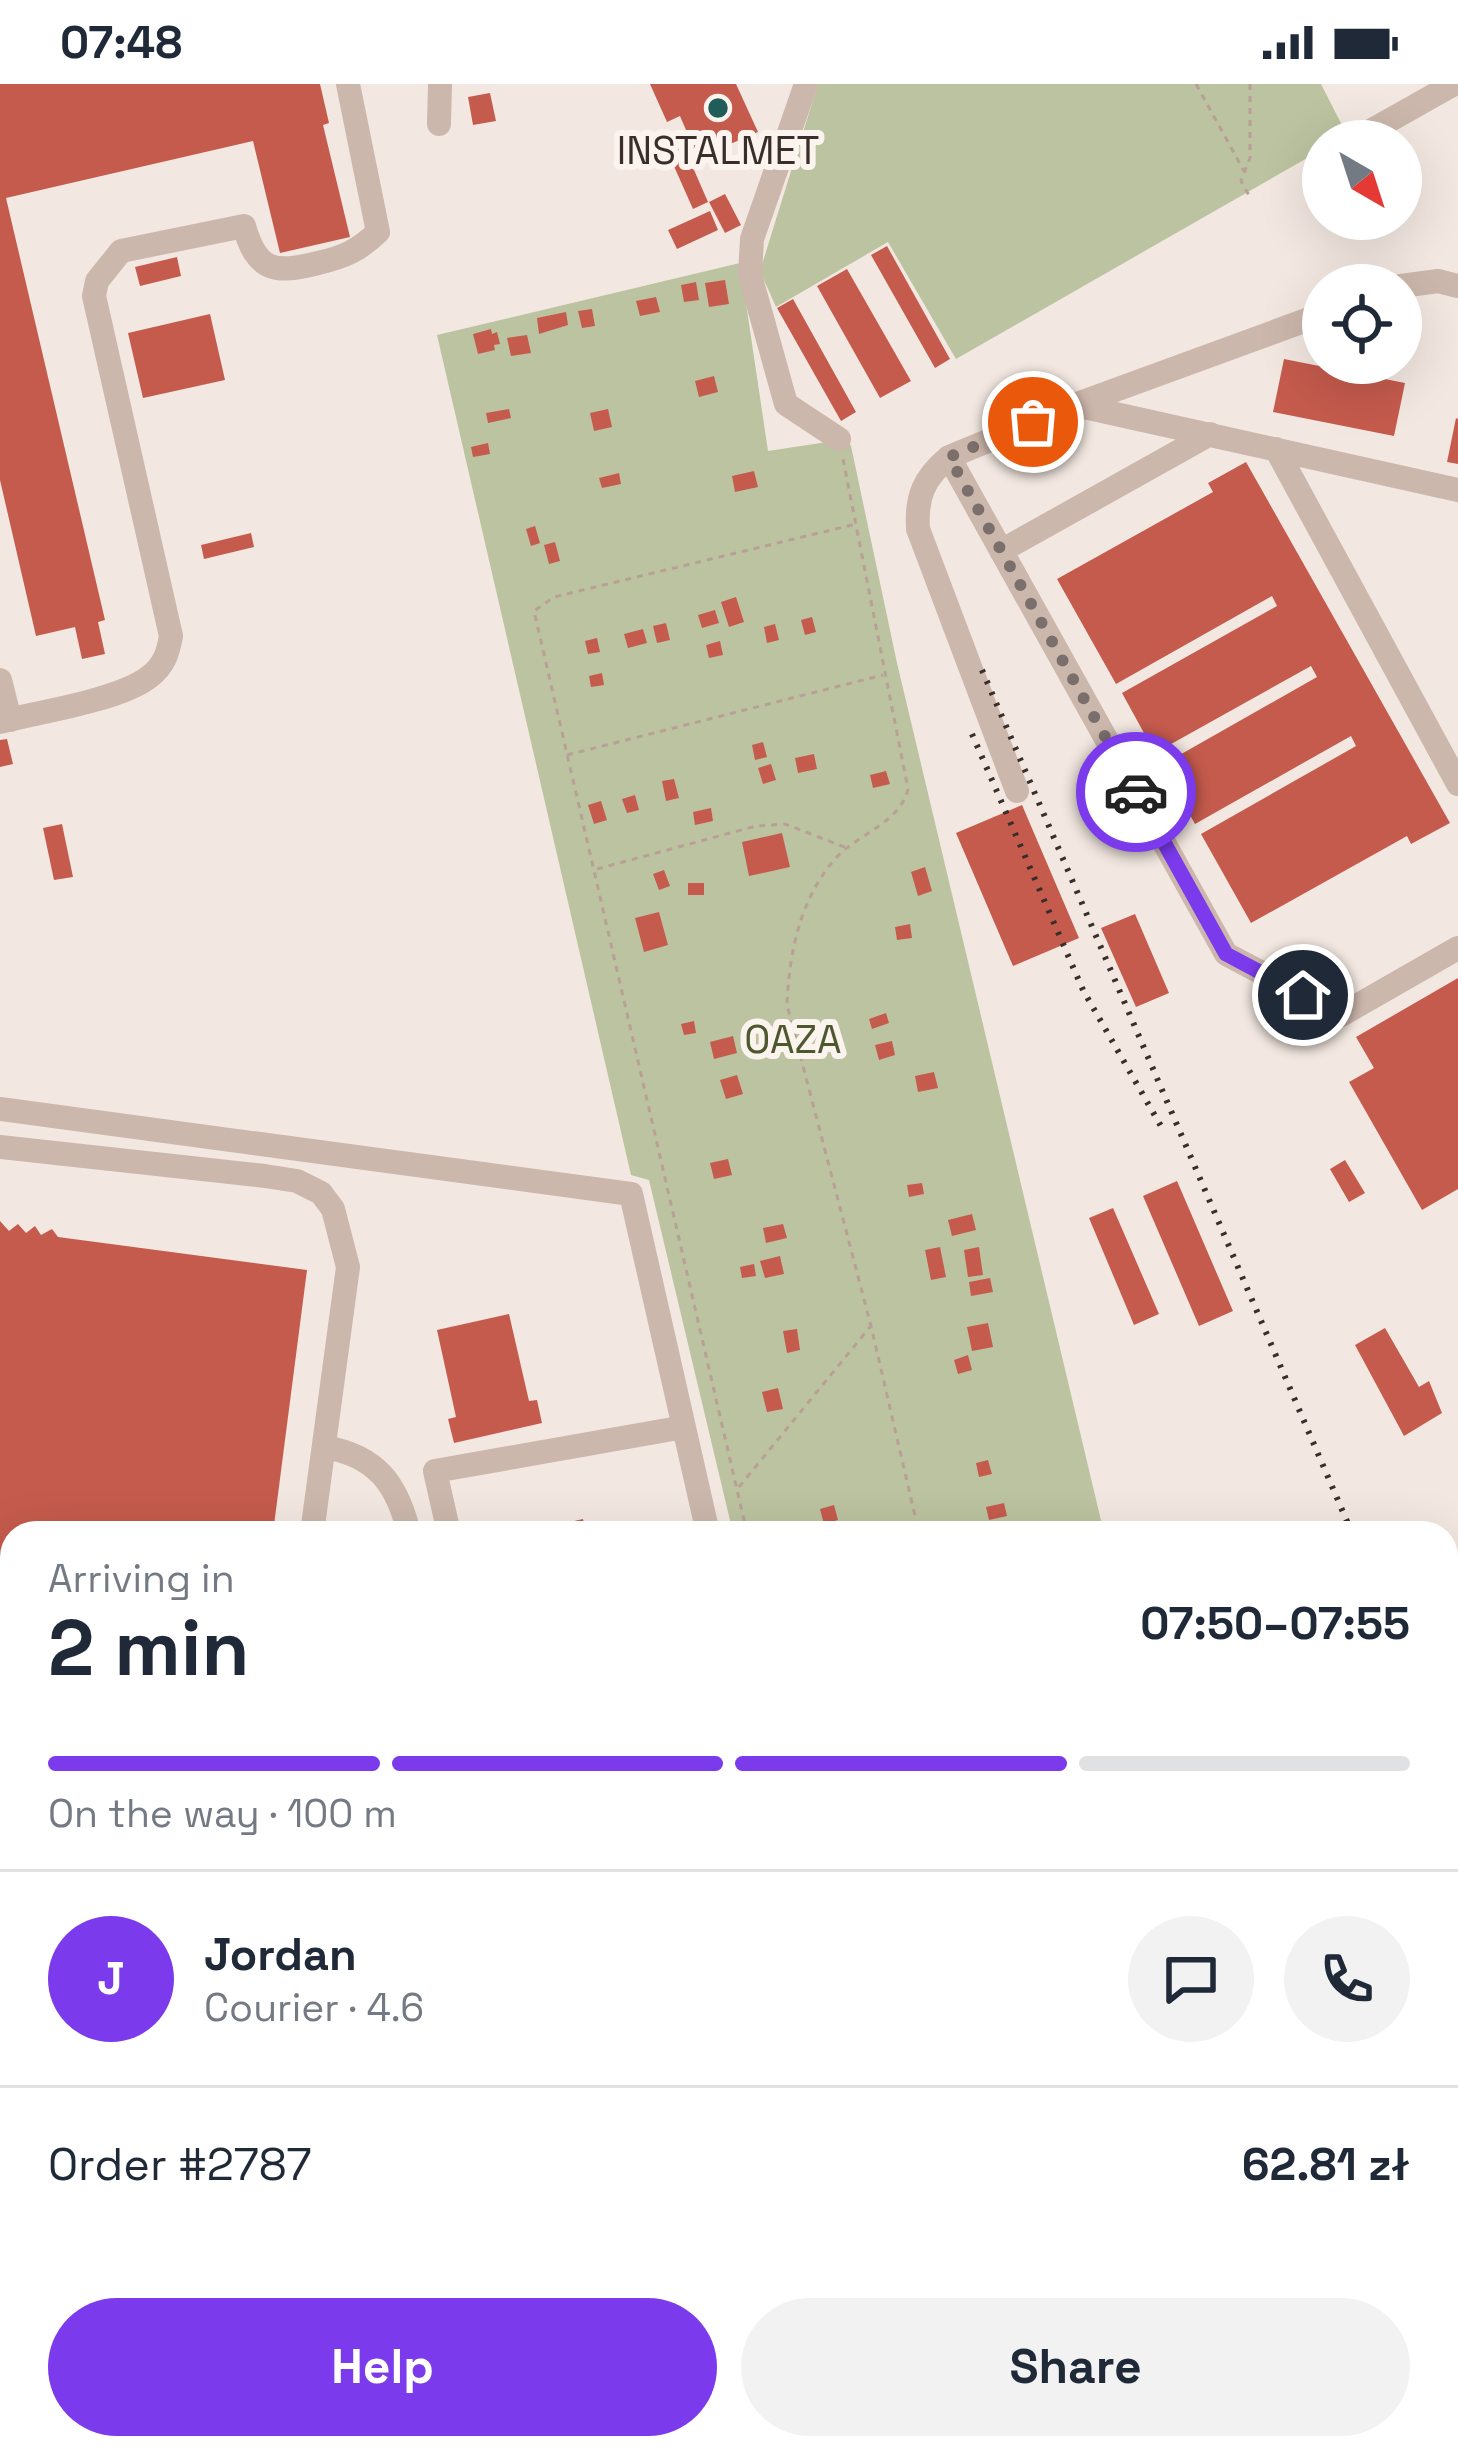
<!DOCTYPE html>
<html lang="en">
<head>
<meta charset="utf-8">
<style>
  body { margin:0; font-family:"Space Grotesk",sans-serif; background:#f2f2f3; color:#1f2937; height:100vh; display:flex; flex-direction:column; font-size:45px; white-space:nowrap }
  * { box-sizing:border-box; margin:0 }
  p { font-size:39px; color:#747a83 }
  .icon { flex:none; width:66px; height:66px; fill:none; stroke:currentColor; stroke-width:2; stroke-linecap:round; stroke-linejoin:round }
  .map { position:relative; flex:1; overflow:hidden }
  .sheet { position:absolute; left:0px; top:1437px; width:1458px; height:939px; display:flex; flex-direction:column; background:#fff; border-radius:36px 36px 0 0; box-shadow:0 12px 48px #0002 }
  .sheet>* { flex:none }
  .needle { width:78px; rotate:141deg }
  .controls { position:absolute; left:1302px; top:36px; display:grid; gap:24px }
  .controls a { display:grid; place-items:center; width:120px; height:120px; border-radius:50%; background:#fff; box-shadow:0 12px 48px #0002; font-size:60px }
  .pin { position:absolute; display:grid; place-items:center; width:102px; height:102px; color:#fff; margin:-51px; border:6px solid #fff; border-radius:50%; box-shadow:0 3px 12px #0007 }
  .courier { position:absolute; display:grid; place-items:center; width:120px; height:120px; margin:-60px; border:9px solid #7c3aed; border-radius:50%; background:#fff; color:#222; box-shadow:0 3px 15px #0007 }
  .overview em { font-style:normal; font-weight:600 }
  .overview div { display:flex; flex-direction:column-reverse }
  .overview { display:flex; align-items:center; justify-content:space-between; height:204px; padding:0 48px }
  h1 { font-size:78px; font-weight:600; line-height:90px }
  .bar { display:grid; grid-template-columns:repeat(4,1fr); gap:18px 12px; align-content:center; height:144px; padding:0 48px }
  .bar i { height:15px; border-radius:9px; background:#e0e1e3 }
  .bar .current { background:#7c3aed }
  .bar p { grid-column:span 4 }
  .line { display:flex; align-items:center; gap:30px; padding:0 48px; border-top:3px solid #e0e1e3 }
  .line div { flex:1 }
  .round { display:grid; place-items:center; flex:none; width:126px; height:126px; border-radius:63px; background:#f2f2f3 }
  .primary-button { display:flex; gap:24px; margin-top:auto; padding:24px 48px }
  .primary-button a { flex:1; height:138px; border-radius:72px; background:#7c3aed; color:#fff; font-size:48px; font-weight:600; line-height:138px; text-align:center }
  .primary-button a+a { background:#f2f2f3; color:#1f2937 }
  .status { display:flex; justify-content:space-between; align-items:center; height:84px; padding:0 60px; background:#fff; direction:ltr }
  .status svg { height:33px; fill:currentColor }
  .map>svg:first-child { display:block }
  .green { fill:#bcc3a0 }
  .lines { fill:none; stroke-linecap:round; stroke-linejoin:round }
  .stream { stroke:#80b1ac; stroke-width:6 }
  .building { fill:#c55b4d }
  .path { stroke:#b8a096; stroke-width:3; stroke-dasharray:6 6; stroke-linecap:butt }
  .minor { stroke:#ccb7ac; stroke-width:24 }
  .rail { stroke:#3a2e2b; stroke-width:6; stroke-dasharray:3 9; stroke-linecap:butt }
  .done { stroke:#7b6f6b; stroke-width:12; stroke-dasharray:0 21.6 }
  .route { stroke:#7c3aed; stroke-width:15 }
  .poi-dot { fill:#205c58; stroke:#fbf3ee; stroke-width:4.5 }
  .labels { text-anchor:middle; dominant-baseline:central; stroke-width:12; stroke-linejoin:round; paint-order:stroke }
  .poi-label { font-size:39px; fill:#3a2e2b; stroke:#fbf3ee }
  .park-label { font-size:39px; fill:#4e582f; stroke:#fbf3ee }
</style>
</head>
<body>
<div class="status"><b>07:48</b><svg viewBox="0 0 49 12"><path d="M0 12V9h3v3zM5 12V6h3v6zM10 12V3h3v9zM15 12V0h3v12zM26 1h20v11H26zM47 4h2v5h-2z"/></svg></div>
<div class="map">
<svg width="1458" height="2375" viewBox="0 0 1458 2375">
  <rect width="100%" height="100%" fill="#f3e8e1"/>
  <!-- green -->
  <path class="green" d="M818 0H1321L1347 51 1336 57H1323V65L956 275 888 158 776 223 760 187Z
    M740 179 768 367 847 355 851 362 897 579 1104 1449H733L649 1096 631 1091 437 251Z
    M12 1812V1935L0 1937V1816Z"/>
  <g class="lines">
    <!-- stream -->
    <path class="stream" d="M0 1833 12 1828"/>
  </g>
  <!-- building -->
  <path class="building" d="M0 0H320L329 39 323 41 350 153 280 169 253 57 6 114 105 536 98 538 105 570 82 575 75 543 36 552 0 396Z
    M650 0H736L758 48 698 74 680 32 667 38Z
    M490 9 496 37 473 41 468 13Z
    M681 56 708 118 693 125 665 62Z
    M725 110 741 141 725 149 709 118Z
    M710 127 718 146 677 165 668 146Z
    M887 162 950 275 935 284 871 171Z
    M177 173 181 192 140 202 135 183Z
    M847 185 911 297 880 314 817 202Z
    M725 196 729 220 709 223 705 199Z
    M696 198 699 216 684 218 681 201Z
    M656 213 660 228 640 232 636 217Z
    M793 215 856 328 841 337 777 224Z
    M592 225 595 242 582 244 578 227Z
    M566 228 568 241 539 250 537 234Z
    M210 230 225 296 143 314 128 249Z
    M491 245 492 250 497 248 500 260 494 261 495 266 478 270 473 250Z
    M527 251 531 269 511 272 507 254Z
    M1284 275 1405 299 1394 352 1273 328Z
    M714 292 718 308 699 313 695 297Z
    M509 325 511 334 488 339 486 329Z
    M608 325 612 343 594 347 590 329Z
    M1456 334 1458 335V380L1447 378Z
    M488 359 490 370 473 373 471 363Z
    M1246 378 1450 739 1411 760 1407 752 1251 839 1201 750 1356 662 1351 652 1195 740 1162 681 1317 593 1311 582 1155 669 1122 609 1277 522 1272 512 1116 600 1057 495 1213 408 1208 399Z
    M754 387 758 403 735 408 732 392Z
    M619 389 621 400 602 404 599 394Z
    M535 442 540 459 531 462 526 445Z
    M251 449 254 463 204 475 201 461Z
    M555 458 560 477 549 480 544 461Z
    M736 513 744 538 729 543 721 518Z
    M715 526 719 539 702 544 698 531Z
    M812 533 816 548 805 551 801 536Z
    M666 539 670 556 657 559 653 542Z
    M775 540 779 556 767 559 764 543Z
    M643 545 647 559 628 564 624 550Z
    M597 554 600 568 588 570 585 557Z
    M720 557 723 571 709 574 706 561Z
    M602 589 604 601 591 603 589 592Z
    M7 655 13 680 0 683V656Z
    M763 658 767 673 755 676 752 661Z
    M814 670 817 685 798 689 795 674Z
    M771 680 776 696 763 700 758 684Z
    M886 687 890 700 873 704 870 691Z
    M674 695 679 714 666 717 662 697Z
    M635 711 639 726 627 729 622 715Z
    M601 717 607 736 594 740 588 721Z
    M1022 721 1079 854 1013 882 956 749Z
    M711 724 713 737 695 741 693 728Z
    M62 740 73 793 54 796 43 744Z
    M782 749 790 783 749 792 742 758Z
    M925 783 932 807 918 812 911 788Z
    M664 786 670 802 659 806 653 790Z
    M688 799H704V811H688Z
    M659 828 668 861 644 868 635 834Z
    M1135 830 1169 909 1136 923 1101 844Z
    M910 840 912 854 897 856 895 843Z
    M1458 894V1105L1422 1126 1349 998 1374 984 1356 953Z
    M886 929 889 939 872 945 869 935Z
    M694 937 696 949 684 951 681 940Z
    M733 952 737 969 714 975 710 958Z
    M892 957 895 971 879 976 875 961Z
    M934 988 938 1004 918 1008 915 992Z
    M737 991 743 1010 726 1015 720 996Z
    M728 1075 732 1091 714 1095 710 1079Z
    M1345 1076 1365 1109 1349 1118 1330 1085Z
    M1177 1097 1233 1227 1199 1242 1143 1112Z
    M922 1099 924 1110 909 1113 907 1101Z
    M1113 1124 1159 1230 1134 1241 1089 1134Z
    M972 1130 976 1146 952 1152 948 1136Z
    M0 1137 9 1147 18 1140 26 1149 35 1142 41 1151 52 1145 58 1153 307 1186 273 1449H12V1650L0 1648Z
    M783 1140 787 1154 766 1159 763 1144Z
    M940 1163 946 1193 931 1196 925 1166Z
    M979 1163 983 1191 968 1193 964 1166Z
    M780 1172 784 1190 765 1194 760 1177Z
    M754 1180 756 1192 742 1194 740 1183Z
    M990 1194 993 1208 971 1212 969 1198Z
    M509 1230 529 1317 537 1316 542 1339 454 1359 448 1335 456 1333 437 1246Z
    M988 1239 993 1263 972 1267 967 1243Z
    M1385 1244 1419 1303 1429 1297 1442 1329 1404 1352 1355 1261Z
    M797 1245 800 1266 787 1269 783 1247Z
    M968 1271 972 1286 958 1290 954 1276Z
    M778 1304 783 1325 767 1328 762 1308Z
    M988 1376 992 1390 979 1393 976 1379Z
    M1004 1419 1007 1432 989 1436 986 1423Z
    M834 1421 838 1436 824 1440 820 1425Z
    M583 1435 586 1449H531V1447Z
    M1448 2247H1457V2264H1448Z
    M613 2364H640L643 2375H615Z"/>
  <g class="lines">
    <!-- path -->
    <path class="path" d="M1196 0 1244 87
      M1250 0V74L1241 97 1251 115
      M843 375 908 705C900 739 859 749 836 774 800 814 789 869 787 921L871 1242 919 1449
      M567 671 883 591
      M597 785 756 742 785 740 847 764
      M739 1403 870 1243
      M747 1449 534 527 554 513 856 440
      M0 1861 12 1856"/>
    <!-- minor -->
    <path class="minor" d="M806 0 752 155 750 191 786 320 839 355
      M439 40 440 0
      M1367 49 1454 0
      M1401 202 1438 197 1458 202
      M1077 320 1323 230
      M1276 365 1458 700
      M949 373C924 394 916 412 918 445L1017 707
      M1458 406 1075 321 949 373 1226 870 1341 931 1458 864
      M1001 467 1210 350
      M0 596 10 636
      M0 638C38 628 120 616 149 593 164 582 168 569 171 552L94 212 97 197 121 167 244 142C257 188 275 190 318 179 344 173 358 167 378 148L348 0
      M0 1025 631 1110 708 1449
      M0 1063 265 1092 297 1097 321 1109 333 1125 348 1183 312 1449
      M325 1363C376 1372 397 1399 409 1449
      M449 1449 435 1387 684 1343
      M1446 1699 1458 1695
      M0 1745 12 1740
      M1446 1975 1458 1977
      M1446 2058 1458 2059
      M1446 2345 1458 2338
      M711 2375 712 2364"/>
    <!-- rail -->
    <path class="rail" d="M982 586 1352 1449
      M972 650 1083 906 1162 1044
      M1446 1667 1458 1695
      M1446 1699 1458 1720"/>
  </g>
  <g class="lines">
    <!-- done -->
    <path class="done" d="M1033 338 949 373 1136 708"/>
    <!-- route -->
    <path class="route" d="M1136 708 1226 870 1303 911"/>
  </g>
  <!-- markers -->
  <circle class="poi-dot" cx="718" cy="24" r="12"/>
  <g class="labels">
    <!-- poi labels -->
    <g class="poi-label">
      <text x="718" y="66">INSTALMET</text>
    </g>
    <!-- park labels -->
    <g class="park-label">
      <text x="793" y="955">OAZA</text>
    </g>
  </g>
</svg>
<div class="controls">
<a><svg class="needle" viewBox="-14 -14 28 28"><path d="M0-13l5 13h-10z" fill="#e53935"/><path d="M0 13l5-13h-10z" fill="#747a83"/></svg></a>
<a><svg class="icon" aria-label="locate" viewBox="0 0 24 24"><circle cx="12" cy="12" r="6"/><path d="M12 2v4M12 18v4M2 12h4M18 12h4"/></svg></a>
</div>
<div class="pin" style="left:1033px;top:338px;background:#ea580c"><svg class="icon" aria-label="bag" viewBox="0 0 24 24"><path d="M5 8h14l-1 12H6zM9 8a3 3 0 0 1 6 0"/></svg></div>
<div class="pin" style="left:1303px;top:911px;background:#1f2937"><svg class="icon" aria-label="home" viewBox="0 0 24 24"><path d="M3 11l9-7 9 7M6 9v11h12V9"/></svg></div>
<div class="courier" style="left:1136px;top:708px"><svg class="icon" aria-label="car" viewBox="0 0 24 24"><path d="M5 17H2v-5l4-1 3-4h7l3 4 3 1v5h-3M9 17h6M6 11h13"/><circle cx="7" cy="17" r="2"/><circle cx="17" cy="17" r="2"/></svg></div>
<section class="sheet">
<div class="overview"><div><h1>2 min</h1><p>Arriving in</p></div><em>07:50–07:55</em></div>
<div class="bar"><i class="current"></i><i class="current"></i><i class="current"></i><i></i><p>On the way · 100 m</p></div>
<div class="line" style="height:216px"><b class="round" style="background:#7c3aed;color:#fff">J</b><div><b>Jordan</b><p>Courier · 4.6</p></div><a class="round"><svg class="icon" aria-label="chat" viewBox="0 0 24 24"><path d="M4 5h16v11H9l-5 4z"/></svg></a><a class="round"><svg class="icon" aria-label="phone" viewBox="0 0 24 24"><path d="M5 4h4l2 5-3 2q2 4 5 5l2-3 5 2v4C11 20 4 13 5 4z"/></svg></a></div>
<div class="line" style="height:156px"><div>Order #2787</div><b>62.81 zł</b></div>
<div class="primary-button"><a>Help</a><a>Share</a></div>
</section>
</div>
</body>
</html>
